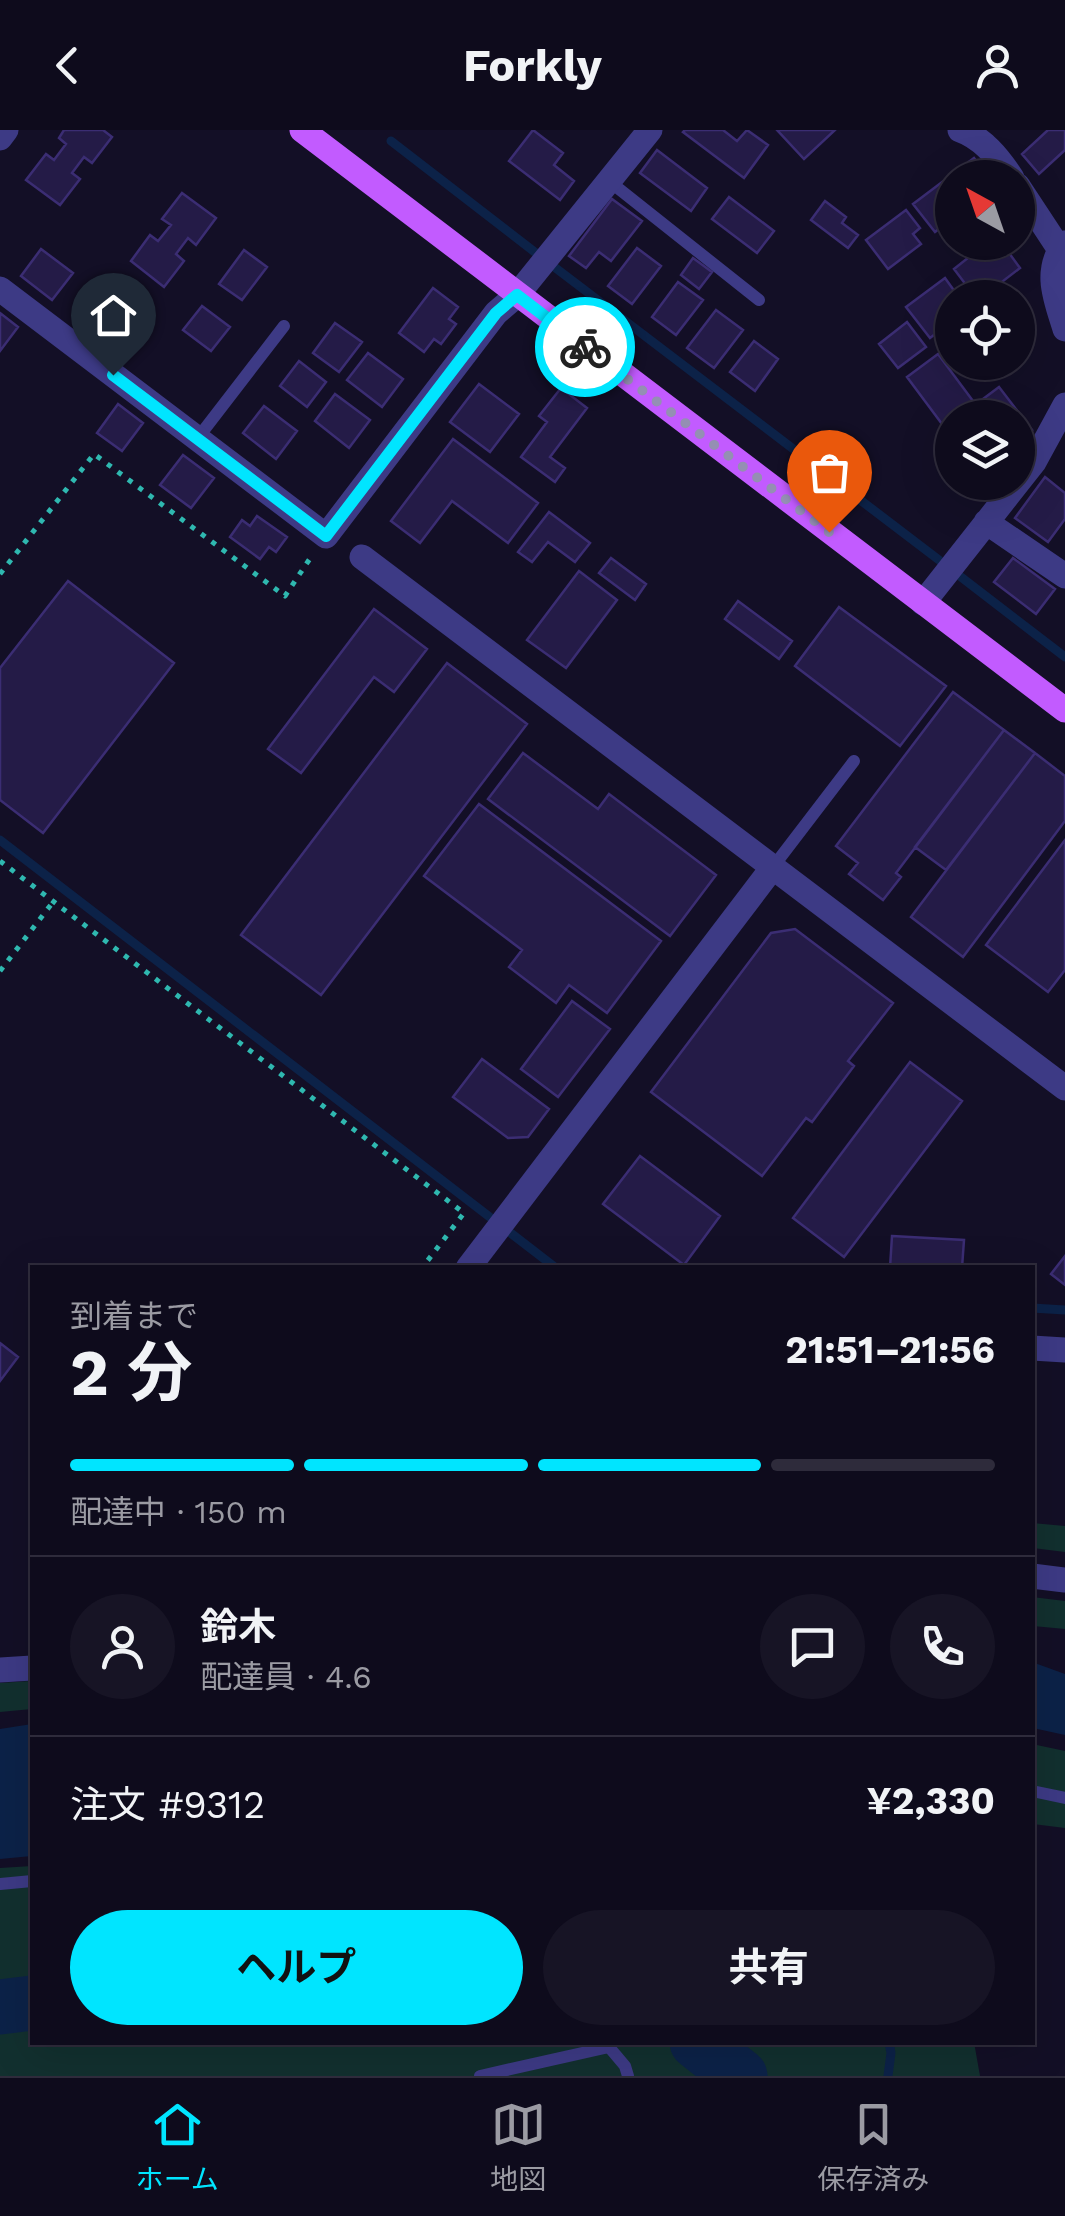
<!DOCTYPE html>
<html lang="ja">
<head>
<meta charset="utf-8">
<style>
  body { margin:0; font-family:"Work Sans","Noto Sans JP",sans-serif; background:#171425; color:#f1f3f6; height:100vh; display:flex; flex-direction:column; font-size:38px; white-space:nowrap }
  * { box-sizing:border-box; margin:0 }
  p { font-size:32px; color:#9b9ba3 }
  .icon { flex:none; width:55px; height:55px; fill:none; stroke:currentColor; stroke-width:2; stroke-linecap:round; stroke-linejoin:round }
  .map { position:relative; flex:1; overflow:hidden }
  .drawer { position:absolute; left:30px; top:1135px; width:1005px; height:780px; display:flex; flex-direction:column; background:#0e0b1c; border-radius:0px; box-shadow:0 10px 40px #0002,0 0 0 2px #2e2b3b }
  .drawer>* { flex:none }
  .needle { width:65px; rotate:320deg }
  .buttons { position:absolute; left:935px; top:30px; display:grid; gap:20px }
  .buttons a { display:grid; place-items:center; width:100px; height:100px; border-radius:50%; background:#0e0b1c; box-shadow:0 10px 40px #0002,0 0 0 2px #2e2b3b; font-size:50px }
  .pin { position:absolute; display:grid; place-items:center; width:85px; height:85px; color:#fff; margin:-102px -42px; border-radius:50% 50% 50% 0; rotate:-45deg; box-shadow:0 0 10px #0007 }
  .pin .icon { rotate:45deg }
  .courier { position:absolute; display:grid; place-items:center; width:100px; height:100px; margin:-50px; border:8px solid #00e5ff; border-radius:50%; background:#fff; color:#222; box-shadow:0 2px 12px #0007 }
  .overview em { font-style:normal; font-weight:700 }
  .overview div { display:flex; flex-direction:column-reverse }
  .overview { display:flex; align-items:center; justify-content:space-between; height:170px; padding:0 40px }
  h1 { font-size:65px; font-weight:700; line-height:75px }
  .bar { display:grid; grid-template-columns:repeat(4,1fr); gap:15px 10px; align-content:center; height:120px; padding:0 40px }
  .bar i { height:12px; border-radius:8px; background:#2e2b3b }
  .bar .current { background:#00e5ff }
  .bar p { grid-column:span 4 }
  .line { display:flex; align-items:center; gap:25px; padding:0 40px; border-top:2px solid #2e2b3b }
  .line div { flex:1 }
  .round { display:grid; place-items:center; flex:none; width:105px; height:105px; border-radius:52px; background:#171425 }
  .cta { display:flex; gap:20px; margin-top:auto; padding:20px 40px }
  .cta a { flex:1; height:115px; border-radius:60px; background:#00e5ff; color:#111; font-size:40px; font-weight:700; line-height:115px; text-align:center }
  .cta a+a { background:#171425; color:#f1f3f6 }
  header { display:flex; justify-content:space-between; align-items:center; height:130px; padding:0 40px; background:#0e0b1c; font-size:45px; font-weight:700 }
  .menu { display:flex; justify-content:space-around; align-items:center; height:140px; border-top:2px solid #2e2b3b; background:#0e0b1c; font-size:28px; color:#9b9ba3 }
  .menu a { display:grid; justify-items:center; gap:5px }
  .menu .current { color:#00e5ff }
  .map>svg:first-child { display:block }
  .green { fill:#12302f }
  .water { fill:#0c2248 }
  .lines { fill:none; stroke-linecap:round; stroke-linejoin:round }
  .stream { stroke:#0c2248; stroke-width:9 }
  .river { stroke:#0c2248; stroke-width:55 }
  .building { fill:#241b47; stroke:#3b2d73; stroke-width:2.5 }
  .path { stroke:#2fb8b0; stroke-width:5; stroke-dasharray:5 8; stroke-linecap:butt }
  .service { stroke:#3d3a85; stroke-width:12 }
  .minor { stroke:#3d3a85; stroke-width:25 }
  .tertiary { stroke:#3d3a85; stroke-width:25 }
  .primary { stroke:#c25bff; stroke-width:25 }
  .done { stroke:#948fb3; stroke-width:10; stroke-dasharray:0 18 }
  .route { stroke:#00e5ff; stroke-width:12 }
</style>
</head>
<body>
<header><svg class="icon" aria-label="back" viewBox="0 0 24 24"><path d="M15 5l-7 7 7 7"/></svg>Forkly<svg class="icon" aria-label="person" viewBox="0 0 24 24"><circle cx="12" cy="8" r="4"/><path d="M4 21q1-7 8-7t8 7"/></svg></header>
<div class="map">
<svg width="1065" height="1946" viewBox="0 0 1065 1946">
  <rect width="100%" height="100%" fill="#130f26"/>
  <!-- green -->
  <path class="green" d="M1032 1393 1065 1396V1422L1033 1418Z
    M1032 1467 1065 1471V1499L1033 1496Z
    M32 1551V1579L0 1582V1553Z
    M1032 1614 1065 1621V1698L1033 1694Z
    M32 1736V1912H974L980 1946H0V1738Z"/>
  <!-- water -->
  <path class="water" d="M1032 1532 1065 1544V1605L1033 1598Z
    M32 1594V1726L0 1729V1599Z"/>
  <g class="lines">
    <!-- stream -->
    <path class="stream" d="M391 11 536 123
      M553 136 939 430
      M961 447 1065 527
      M0 710 556 1138
      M1032 1178 1065 1180
      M888 1946 891 1923 889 1912"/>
    <!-- river -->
    <path class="river" d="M0 1877 32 1873
      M697 1912 740 1946"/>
  </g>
  <!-- building -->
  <path class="building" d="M64 0H103L112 7 92 33 84 27 72 43 80 49 60 75 26 50 46 24 54 30 66 14 59 8Z
    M533 0 563 23 554 35 574 51 560 70 509 31Z
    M685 0H723L737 11 747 0 768 15 744 48 683 2Z
    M777 0H835L804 29Z
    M1048 0H1065V20L1039 44 1022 24Z
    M657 20 707 58 691 81 640 43Z
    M974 28 985 42 977 48H952V89L935 102 913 74Z
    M182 63 216 88 196 115 188 108 176 124 184 131 164 157 131 131 150 105 158 111 171 95 162 89Z
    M729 67 774 101 757 123 712 89Z
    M612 69 642 91 611 131 599 122 586 138 569 126Z
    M825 71 846 87 842 93 858 105 848 118 811 90Z
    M906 80 920 98 913 104 921 114 888 139 866 110Z
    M988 112H1001L1020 138 981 168H976L954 139Z
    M637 118 661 136 632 174 608 156Z
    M41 119 73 143 52 170 21 146Z
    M244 120 267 137 242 170 219 154Z
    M693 128 712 142 699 159 681 145Z
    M945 148 958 166 952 168V171L943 178 952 191 930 208 906 177Z
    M678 152 703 170 676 205 652 187Z
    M433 158 458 177 449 189 456 194 441 214 434 209 424 222 399 203Z
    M202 176 230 197 211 221 183 200Z
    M716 180 743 200 714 238 687 218Z
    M0 183 18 197 0 221Z
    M907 192 926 217 898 238 879 214Z
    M335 193 362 212 339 242 313 223Z
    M754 211 778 229 755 261 730 242Z
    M368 223 403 249 382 277 347 250Z
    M938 224 973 271 942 294 907 247Z
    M299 231 326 252 307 277 280 256Z
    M974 232H1001L984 245Z
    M479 254 519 284 490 322 450 292Z
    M999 257 1032 300 1018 311V288H993L996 285 983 269Z
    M561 258 587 278 550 327 565 338 555 352 521 327 547 292 539 286Z
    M335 264 370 290 349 318 315 291Z
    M118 274 143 293 122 321 97 303Z
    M264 276 297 301 276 329 243 303Z
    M453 309 538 373 508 413 452 371 420 413 391 391Z
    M183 325 214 348 191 378 160 355Z
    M1045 347 1065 363V389L1048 412 1015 388Z
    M549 382 590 413 575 432 548 412 532 432 518 422Z
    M257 386 287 407 276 422 269 417 260 429 230 407 242 390 250 396Z
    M611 428 646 454 635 470 599 443Z
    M1013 428 1055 459 1036 484 994 452Z
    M579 441 617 470 566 538 527 510Z
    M68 451 174 533 43 703 0 670V538Z
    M738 471 792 511 779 529 725 489Z
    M839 477 946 556 900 616 795 536Z
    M374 479 427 519 394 562 374 547 301 643 268 619Z
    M447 533 527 594 321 865 241 805Z
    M953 562 1004 600 896 743 901 747 883 770 849 744 858 733 836 716Z
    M1004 600 1035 623 946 740 915 717Z
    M523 623 598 679 609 664 716 745 670 806 488 669Z
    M1035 623 1065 646V691L963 827 911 787Z
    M479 674 661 811 607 883 569 855 556 873 509 837 522 820 424 746Z
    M1065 710V840L1048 862 986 815Z
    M795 799 893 873 848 931 854 936 812 992 806 988 762 1046 651 962 771 803Z
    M572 871 610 899 558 967 521 939Z
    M482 929 549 979 528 1007 508 1008 453 967Z
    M910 932 962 971 844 1127 793 1088Z
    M640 1026 720 1086 684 1135 603 1074Z
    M892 1106 964 1110 962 1138H890Z
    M1065 1126V1155L1051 1144Z
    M0 1213 18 1227 0 1251Z"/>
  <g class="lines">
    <!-- path -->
    <path class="path" d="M0 444 94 324 285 466 311 427
      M0 731 464 1083 422 1138
      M0 841 53 772"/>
    <!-- service -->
    <path class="service" d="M609 51 759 170
      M197 309 284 196
      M773 737 854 631
      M1032 1661 1065 1668
      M0 1754 32 1751
      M480 1946 609 1917 625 1936 628 1946"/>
    <!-- minor -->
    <path class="minor" d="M960 0C983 8 999 28 1012 48
      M0 8 6 0
      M1018 56 1060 120
      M1065 113C1043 141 1056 170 1065 199
      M0 159 326 406 496 183 517 165 650 0
      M986 392 1065 446
      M362 427 1065 958
      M923 473 1034 332 1065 275
      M468 1138 773 737
      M1032 1218 1065 1220"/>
    <!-- tertiary -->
    <path class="tertiary" d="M1032 1446 1065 1450
      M0 1540 32 1538"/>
    <!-- primary -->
    <path class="primary" d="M302 0 1065 580"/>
  </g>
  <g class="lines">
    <!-- done -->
    <path class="done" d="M585 217 829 402"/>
    <!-- route -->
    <path class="route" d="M113 245 326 406 496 183 517 165 585 217"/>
  </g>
</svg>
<div class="buttons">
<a><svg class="needle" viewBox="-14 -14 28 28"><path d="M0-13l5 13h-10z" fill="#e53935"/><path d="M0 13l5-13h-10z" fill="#9b9ba3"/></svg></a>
<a><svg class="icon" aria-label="locate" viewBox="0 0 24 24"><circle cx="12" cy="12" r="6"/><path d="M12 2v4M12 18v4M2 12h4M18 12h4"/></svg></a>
<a><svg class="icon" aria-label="layers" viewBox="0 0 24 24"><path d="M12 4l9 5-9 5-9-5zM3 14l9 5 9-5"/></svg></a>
</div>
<div class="pin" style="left:829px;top:402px;background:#ea580c"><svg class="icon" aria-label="bag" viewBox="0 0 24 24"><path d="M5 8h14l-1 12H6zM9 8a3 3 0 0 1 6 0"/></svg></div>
<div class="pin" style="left:113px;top:245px;background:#1f2937"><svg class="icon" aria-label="home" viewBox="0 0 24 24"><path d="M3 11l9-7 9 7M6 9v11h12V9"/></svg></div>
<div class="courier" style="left:585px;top:217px"><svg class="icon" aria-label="bike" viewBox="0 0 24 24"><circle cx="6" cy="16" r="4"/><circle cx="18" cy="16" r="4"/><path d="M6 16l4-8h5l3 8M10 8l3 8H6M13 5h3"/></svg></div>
<section class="drawer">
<div class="overview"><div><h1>2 分</h1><p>到着まで</p></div><em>21:51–21:56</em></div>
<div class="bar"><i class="current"></i><i class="current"></i><i class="current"></i><i></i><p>配達中 · 150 m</p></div>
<div class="line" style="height:180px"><a class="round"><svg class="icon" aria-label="person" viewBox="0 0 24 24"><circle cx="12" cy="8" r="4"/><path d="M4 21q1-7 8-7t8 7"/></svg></a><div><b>鈴木</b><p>配達員 · 4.6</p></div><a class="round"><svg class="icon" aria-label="chat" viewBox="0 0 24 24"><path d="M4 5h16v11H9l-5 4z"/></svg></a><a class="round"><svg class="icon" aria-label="phone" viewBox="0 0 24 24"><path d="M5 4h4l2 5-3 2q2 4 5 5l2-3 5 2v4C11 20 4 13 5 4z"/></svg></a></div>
<div class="line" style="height:130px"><div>注文 #9312</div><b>¥2,330</b></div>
<div class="cta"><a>ヘルプ</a><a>共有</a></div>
</section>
</div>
<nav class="menu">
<a class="current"><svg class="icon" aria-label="home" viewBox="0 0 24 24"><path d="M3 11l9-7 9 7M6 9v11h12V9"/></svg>ホーム</a>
<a><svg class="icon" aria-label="map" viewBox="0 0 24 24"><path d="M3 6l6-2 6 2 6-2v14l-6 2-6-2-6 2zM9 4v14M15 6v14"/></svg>地図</a>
<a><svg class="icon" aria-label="saved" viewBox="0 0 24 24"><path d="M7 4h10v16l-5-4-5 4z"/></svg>保存済み</a>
</nav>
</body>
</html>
